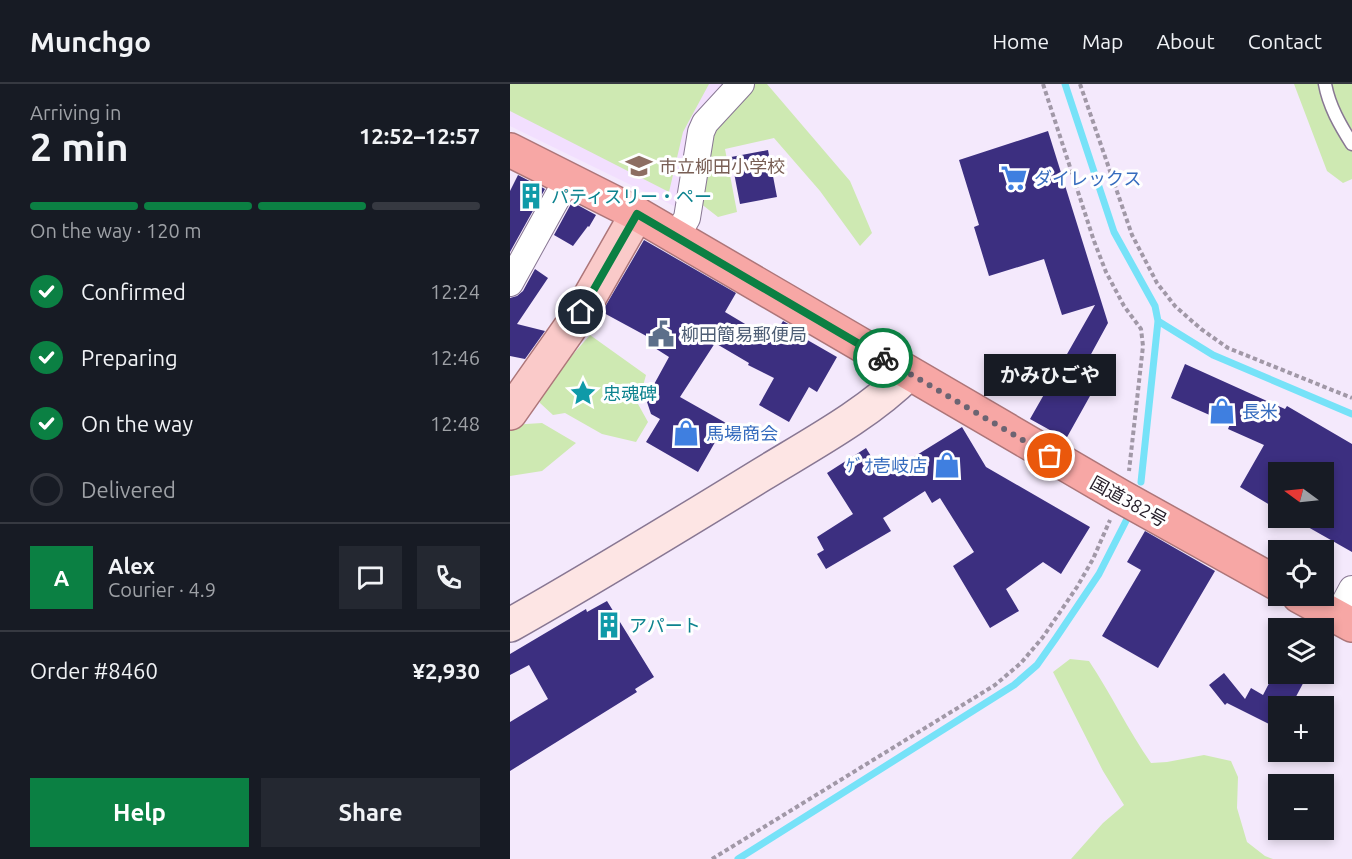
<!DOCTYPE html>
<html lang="en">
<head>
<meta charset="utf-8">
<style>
  body { margin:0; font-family:Ubuntu,"Noto Sans JP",sans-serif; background:#242831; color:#f1f3f6; height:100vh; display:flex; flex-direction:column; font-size:22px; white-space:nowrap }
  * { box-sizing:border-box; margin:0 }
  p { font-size:20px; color:#9ea1a6 }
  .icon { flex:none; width:33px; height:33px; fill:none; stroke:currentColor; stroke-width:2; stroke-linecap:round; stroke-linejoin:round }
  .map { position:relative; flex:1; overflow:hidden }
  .panel { display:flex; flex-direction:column; background:#171b24; width:510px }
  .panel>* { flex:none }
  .needle { width:39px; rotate:285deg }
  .buttons { position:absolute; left:758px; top:378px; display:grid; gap:12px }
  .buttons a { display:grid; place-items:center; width:66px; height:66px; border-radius:0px; background:#171b24; box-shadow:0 3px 9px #0003; font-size:30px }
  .pin { position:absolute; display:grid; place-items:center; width:51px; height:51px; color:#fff; margin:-26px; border:3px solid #fff; border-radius:50%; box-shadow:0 2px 6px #0007 }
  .courier { position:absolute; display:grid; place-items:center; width:60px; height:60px; margin:-30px; border:4px solid #0b8043; border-radius:50%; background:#fff; color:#222; box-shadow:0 2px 8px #0007 }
  .bubble { position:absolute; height:42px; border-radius:0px; background:#171b24; box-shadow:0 3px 9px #0003; font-size:20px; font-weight:700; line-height:42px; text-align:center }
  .overview em { font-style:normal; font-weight:700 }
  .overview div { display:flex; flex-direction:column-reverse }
  .overview { display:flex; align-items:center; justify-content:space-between; height:102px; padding:0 30px }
  h1 { font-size:39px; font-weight:700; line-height:45px }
  .bar { display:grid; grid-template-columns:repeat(4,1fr); gap:9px 6px; align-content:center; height:72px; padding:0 30px }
  .bar i { height:8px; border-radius:4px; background:#363941 }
  .bar .current { background:#0b8043 }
  .bar p { grid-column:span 4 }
  .line { display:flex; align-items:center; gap:15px; padding:0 30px; border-top:2px solid #363941 }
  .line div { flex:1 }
  .round { display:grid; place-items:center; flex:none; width:63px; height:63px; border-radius:0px; background:#242831 }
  ol { padding:0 30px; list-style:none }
  li { display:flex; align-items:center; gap:18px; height:66px }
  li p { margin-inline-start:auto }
  li .icon { padding:6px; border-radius:50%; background:#0b8043; color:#fff; stroke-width:4 }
  li:last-child { color:#9ea1a6 }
  li i { width:33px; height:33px; border:3px solid #363941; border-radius:50% }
  .action { display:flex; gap:12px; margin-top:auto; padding:12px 30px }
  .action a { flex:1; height:69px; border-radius:0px; background:#0b8043; color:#fff; font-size:24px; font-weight:700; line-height:69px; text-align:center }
  .action a+a { background:#242831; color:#f1f3f6 }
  header { display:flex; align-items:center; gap:36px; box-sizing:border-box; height:84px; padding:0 30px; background:#171b24; border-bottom:2px solid #363941 }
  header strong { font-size:28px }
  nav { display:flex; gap:33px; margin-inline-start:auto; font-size:21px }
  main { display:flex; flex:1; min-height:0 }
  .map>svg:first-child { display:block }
  .built { fill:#f2dffe }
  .green { fill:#cee9b2 }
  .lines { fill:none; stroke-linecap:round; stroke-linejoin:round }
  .stream { stroke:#76e2f8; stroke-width:7 }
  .building { fill:#3c2f80 }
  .lane-casing { stroke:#887793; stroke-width:15 }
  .street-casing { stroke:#887793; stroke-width:28 }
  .secondary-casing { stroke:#887793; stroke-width:36 }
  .primary-casing { stroke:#ad7679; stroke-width:36 }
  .highway-casing { stroke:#ad7679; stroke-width:36 }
  .path { stroke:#a198a7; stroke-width:4; stroke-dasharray:4.5 3; stroke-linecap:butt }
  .lane { stroke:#fff; stroke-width:12 }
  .street { stroke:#fff; stroke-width:26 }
  .secondary { stroke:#fde5e4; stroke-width:33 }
  .primary { stroke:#facac9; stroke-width:33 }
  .highway { stroke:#f7a7a5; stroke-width:33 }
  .done { stroke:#6c6472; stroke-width:6; stroke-dasharray:0 10.8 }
  .route { stroke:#0b8043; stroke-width:8 }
  .labels { text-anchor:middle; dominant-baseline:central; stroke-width:6; stroke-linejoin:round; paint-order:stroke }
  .education-label { font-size:18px; fill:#785e54; stroke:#fff; text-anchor:start }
  .shop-label { font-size:18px; fill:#366cbe; stroke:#fff; text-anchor:start }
  .culture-label { font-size:18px; fill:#0d838f; stroke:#fff; text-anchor:start }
  .service-label { font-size:18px; fill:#4e5e75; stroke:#fff; text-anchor:start }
  .street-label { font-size:18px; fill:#231c27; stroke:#fff }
</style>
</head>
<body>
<header>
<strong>Munchgo</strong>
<nav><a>Home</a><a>Map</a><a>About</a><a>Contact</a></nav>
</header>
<main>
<section class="panel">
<div class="overview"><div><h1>2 min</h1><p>Arriving in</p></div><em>12:52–12:57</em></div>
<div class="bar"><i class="current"></i><i class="current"></i><i class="current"></i><i></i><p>On the way · 120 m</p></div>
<ol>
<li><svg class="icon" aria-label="check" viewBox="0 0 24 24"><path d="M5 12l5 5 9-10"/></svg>Confirmed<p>12:24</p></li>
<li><svg class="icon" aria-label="check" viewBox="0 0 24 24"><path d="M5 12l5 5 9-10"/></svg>Preparing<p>12:46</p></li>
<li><svg class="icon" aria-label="check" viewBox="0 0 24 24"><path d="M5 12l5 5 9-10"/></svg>On the way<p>12:48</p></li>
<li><i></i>Delivered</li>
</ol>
<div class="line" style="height:108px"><b class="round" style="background:#0b8043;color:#fff">A</b><div><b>Alex</b><p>Courier · 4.9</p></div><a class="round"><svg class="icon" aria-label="chat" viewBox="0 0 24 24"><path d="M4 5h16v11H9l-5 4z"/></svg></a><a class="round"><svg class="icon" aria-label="phone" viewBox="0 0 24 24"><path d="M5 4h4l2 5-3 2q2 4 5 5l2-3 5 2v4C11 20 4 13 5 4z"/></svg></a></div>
<div class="line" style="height:78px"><div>Order #8460</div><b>¥2,930</b></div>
<div class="action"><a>Help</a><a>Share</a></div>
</section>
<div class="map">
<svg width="842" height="775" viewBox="0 0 842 775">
  <rect width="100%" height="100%" fill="#f4e9fc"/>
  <!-- built -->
  <path class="built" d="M0 0H220L184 41 166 123 0 42Z"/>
  <!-- green -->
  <path class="green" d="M0 0H199L173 48 159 108 0 27Z
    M243 0H257L340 97 362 149 350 162 310 107 264 54 215 65 227 128 208 133 190 119 200 49Z
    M784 0H842V95L833 99 817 87Z
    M80 251 136 291 128 320 138 338 126 358 92 350 55 329 43 331 30 319 29 309Z
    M32 339 66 359 32 387 0 392V341Z
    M560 575 579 577C601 610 618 646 641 679L657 678 694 671 721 677 728 693 727 724 737 758 755 772 763 775H561L593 739 614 721 593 687 543 588Z"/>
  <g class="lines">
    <!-- stream -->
    <path class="stream" d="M555 0 604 148 645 222 648 237 631 398
      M648 237 703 271 842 330
      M228 775 504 601 527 581 546 554 589 490 617 435"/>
  </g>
  <!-- building -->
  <path class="building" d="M538 47 598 239 568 294 585 303 556 355 520 335 585 221 552 231 534 175 479 192 464 143 469 141 449 76Z
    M258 66 267 113 230 120 221 73Z
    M8 91 35 105 0 168V107Z
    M62 118 86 131 79 143 78 142 63 162 44 151Z
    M134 156 226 209 215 228 262 256 273 237 289 246 287 250 327 273 307 308 299 303 279 338 249 321 264 294 238 281 239 279 205 259 170 313 216 339 188 388 136 358 150 335 141 330 136 315 159 273 137 259 140 254 92 228Z
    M25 185 38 194 7 240 35 247 15 275 0 272V214L7 212 13 207Z
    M675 280 775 325 777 322 842 360V468L782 434H813V388H768V426L730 403 754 361 718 345 720 340 661 314Z
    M452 343 476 383 580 443 551 490 533 478 496 505 509 527 480 544 443 482 464 468 430 414 422 419 415 407 373 434 381 447 316 485 307 470 314 466 307 453 343 430 317 389 356 364 373 392Z
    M635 447 705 487 648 584 592 552 631 486 617 478Z
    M97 517 144 593 125 605 127 608 0 687V638L38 615 19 581 0 591V570L76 525 77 528Z
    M768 582V590H798L781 622H768V630L763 642 717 619 715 621 699 601 714 589 735 615 741 604 753 611Z"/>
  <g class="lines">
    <!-- lane casing -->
    <g class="lane-casing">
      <path id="lane" d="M815 0C819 22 830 41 842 60"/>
    </g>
    <!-- street casing -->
    <g class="street-casing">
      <path id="street" d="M165 154 177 134 191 48 195 39 231 0
        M0 199 58 94
        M827 533 842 505"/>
    </g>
    <!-- secondary casing -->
    <g class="secondary-casing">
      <path id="secondary" d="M0 541C85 493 168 442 251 391 300 361 358 330 398 290"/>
    </g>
    <!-- primary casing -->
    <g class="primary-casing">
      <path id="primary" d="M0 329 71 228 127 130"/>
    </g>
    <!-- highway casing -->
    <g class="highway-casing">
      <path id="highway" d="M0 66 127 130 610 412 768 500
        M789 512 842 541"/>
    </g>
    <!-- path -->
    <path class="path" d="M533 0 584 157 596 188 614 222 631 245 633 262 619 387
      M570 0 622 151 647 199 665 222 691 245 718 264 842 314
      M202 775 485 601 511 579 533 553 567 503 583 475 600 436"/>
    <!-- lane -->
    <use href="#lane" class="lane"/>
    <!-- street -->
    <use href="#street" class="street"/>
    <!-- secondary -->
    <use href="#secondary" class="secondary"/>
    <!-- primary -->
    <use href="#primary" class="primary"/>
    <!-- highway -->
    <use href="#highway" class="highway"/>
  </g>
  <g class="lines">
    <!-- done -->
    <path class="done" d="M373 274 540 372"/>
    <!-- route -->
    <path class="route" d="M71 228 127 130 373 274"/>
  </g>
  <!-- icons -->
  <defs>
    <g id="school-bare" transform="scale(2.07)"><path d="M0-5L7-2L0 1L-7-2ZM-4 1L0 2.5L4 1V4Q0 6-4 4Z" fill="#8d6e63" stroke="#fff" stroke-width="2.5" paint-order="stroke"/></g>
    <g id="supermarket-bare" transform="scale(2.07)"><path d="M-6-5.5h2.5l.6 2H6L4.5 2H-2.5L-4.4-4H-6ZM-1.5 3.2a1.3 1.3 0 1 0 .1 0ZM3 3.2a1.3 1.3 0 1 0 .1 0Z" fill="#3f7fe0" stroke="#fff" stroke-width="2.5" paint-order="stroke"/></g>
    <g id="building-bare" transform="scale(2.07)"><path d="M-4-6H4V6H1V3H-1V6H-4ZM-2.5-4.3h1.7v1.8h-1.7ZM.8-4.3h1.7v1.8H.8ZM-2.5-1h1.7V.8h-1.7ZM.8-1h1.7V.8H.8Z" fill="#0f9aa8" stroke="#fff" stroke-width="2.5" paint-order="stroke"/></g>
    <g id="civic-bare" transform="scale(2.07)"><path d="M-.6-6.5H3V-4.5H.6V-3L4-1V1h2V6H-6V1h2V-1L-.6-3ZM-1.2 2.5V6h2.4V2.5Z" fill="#5c6f8a" stroke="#fff" stroke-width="2.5" paint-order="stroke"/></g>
    <g id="sight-bare" transform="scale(2.07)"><path d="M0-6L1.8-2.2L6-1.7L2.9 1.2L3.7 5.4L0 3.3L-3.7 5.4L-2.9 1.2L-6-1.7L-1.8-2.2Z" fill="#0f9aa8" stroke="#fff" stroke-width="2.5" paint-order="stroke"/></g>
    <g id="shop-bare" transform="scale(2.07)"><path d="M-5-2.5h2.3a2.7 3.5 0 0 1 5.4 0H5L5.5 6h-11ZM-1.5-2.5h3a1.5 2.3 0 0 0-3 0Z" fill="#3f7fe0" stroke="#fff" stroke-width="2.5" paint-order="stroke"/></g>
  </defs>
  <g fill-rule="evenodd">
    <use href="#school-bare" x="129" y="82"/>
    <use href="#supermarket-bare" x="504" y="94"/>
    <use href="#building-bare" x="21" y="112"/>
    <use href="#civic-bare" x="151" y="250"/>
    <use href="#sight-bare" x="73" y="309"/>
    <use href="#shop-bare" x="712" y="327"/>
    <use href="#shop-bare" x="176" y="349"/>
    <use href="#shop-bare" x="437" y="381"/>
    <use href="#building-bare" x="99" y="541"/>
  </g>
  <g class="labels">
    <!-- education labels -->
    <g class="education-label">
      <text x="149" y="82">市立柳田小学校</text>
    </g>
    <!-- shop labels -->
    <g class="shop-label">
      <text x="524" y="94">ダイレックス</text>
      <text x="732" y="327">長米</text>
      <text x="196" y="349">馬場商会</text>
      <text x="417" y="381" text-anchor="end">ｹﾞｵ壱岐店</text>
    </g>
    <!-- culture labels -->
    <g class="culture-label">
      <text x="41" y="112">パティスリー・ペー</text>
      <text x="93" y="309">忠魂碑</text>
      <text x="119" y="541">アパート</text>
    </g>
    <!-- service labels -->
    <g class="service-label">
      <text x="171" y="250">柳田簡易郵便局</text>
    </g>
    <!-- street labels -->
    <g class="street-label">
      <text transform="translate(619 417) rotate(29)">国道382号</text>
    </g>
  </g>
</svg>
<div class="buttons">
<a><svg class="needle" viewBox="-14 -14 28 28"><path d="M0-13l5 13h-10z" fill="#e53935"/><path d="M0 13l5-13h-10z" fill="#9ea1a6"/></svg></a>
<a><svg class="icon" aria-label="locate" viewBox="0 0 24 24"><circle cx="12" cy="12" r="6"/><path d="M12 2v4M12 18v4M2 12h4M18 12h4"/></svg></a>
<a><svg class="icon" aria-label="layers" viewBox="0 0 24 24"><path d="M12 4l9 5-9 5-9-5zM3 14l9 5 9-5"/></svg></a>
<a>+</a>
<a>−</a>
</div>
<div class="pin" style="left:540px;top:372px;background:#ea580c"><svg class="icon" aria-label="bag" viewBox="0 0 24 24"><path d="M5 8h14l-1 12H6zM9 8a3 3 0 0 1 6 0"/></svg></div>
<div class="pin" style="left:71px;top:228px;background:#1f2937"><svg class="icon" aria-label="home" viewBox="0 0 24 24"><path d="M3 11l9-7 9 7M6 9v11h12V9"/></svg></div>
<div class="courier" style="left:373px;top:274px"><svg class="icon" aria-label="bike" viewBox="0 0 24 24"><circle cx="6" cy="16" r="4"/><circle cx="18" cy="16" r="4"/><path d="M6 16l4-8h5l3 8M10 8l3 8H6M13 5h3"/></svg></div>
<div class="bubble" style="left:474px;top:270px;width:132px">かみひごや</div>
</div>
</main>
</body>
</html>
